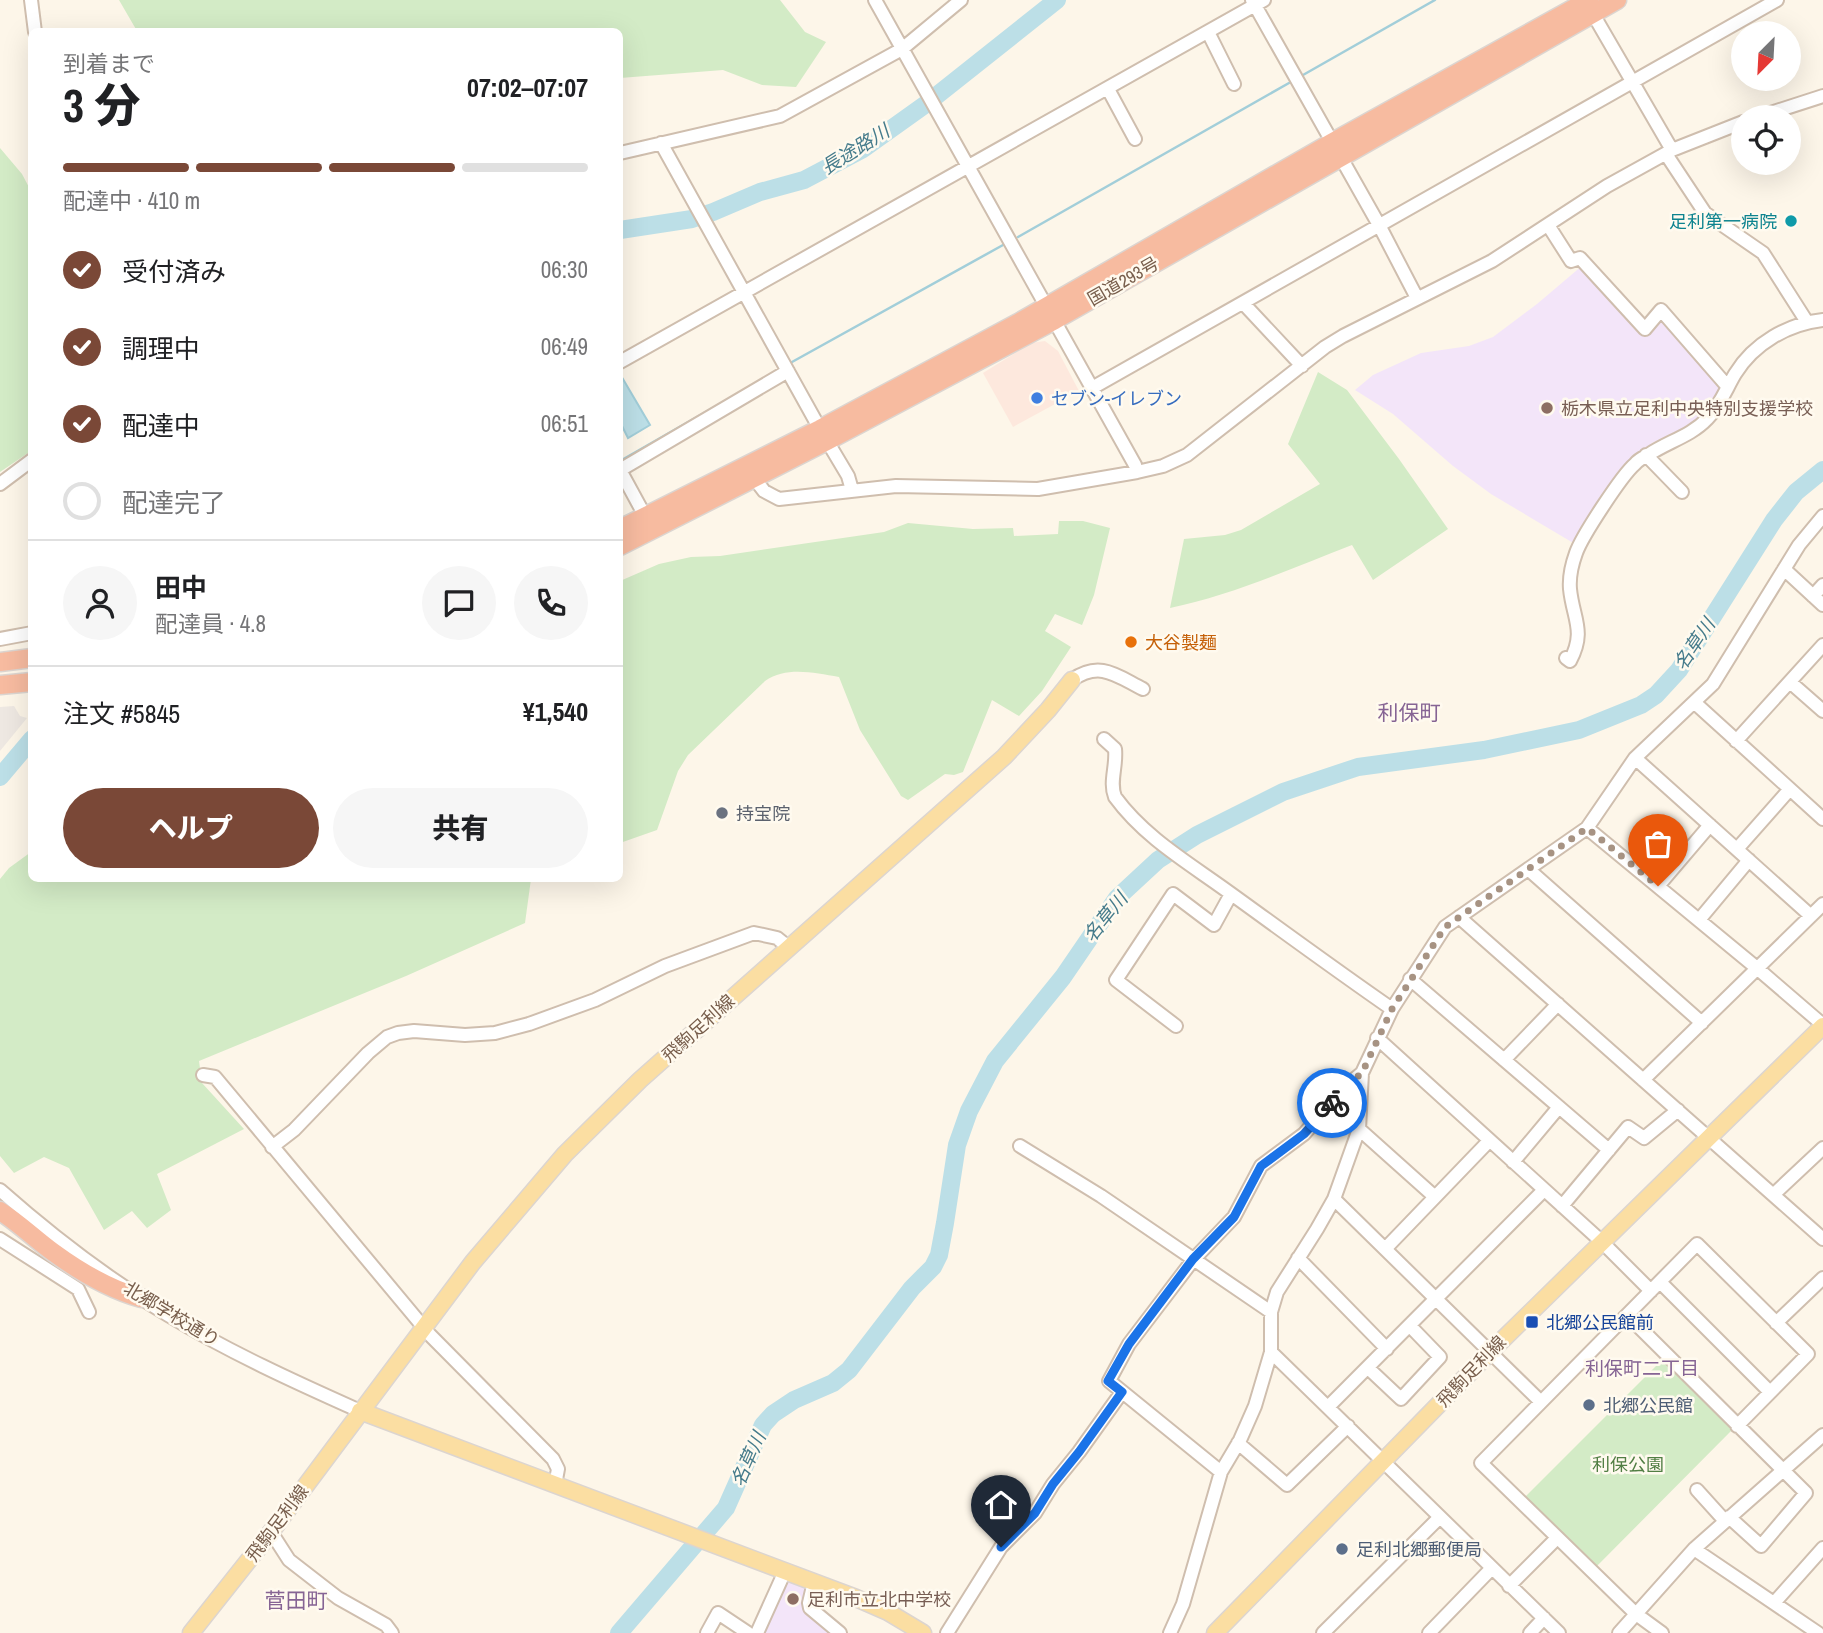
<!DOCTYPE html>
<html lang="ja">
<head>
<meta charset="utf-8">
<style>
  body { margin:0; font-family:"Archivo Narrow","Noto Sans JP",sans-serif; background:#f6f6f6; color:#202124; height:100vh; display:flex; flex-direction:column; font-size:26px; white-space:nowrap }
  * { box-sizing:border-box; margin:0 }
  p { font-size:23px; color:#757577 }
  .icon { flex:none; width:38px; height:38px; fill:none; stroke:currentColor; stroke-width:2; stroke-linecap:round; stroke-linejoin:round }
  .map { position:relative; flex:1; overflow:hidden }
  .panel { position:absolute; left:28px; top:28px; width:595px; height:854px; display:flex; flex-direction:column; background:#fff; border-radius:10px; box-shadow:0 7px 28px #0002 }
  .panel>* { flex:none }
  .needle { width:46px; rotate:204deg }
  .controls { position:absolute; left:1731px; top:21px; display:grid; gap:14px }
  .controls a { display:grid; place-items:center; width:70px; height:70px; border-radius:50%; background:#fff; box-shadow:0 7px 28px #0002; font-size:35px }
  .pin { position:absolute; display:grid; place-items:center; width:60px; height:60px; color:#fff; margin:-72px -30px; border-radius:50% 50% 50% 0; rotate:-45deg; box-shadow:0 0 7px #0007 }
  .pin .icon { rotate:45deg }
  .courier { position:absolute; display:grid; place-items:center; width:70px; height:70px; margin:-35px; border:5px solid #1a73e8; border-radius:50%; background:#fff; color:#222; box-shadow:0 2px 9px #0007 }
  .head em { font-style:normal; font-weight:800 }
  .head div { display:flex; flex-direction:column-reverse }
  .head { display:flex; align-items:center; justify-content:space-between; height:119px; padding:0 35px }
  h1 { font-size:46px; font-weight:800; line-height:52px }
  .bar { display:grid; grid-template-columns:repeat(4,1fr); gap:10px 7px; align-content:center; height:84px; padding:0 35px }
  .bar i { height:9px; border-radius:5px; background:#e0e0e0 }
  .bar .on { background:#7a4837 }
  .bar p { grid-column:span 4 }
  .line { display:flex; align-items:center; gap:18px; padding:0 35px; border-top:2px solid #e0e0e0 }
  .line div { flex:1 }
  .round { display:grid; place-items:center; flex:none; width:74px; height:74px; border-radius:37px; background:#f6f6f6 }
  ol { padding:0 35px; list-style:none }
  li { display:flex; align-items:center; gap:21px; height:77px }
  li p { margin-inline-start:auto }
  li .icon { padding:7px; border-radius:50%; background:#7a4837; color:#fff; stroke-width:4 }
  li:last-child { color:#757577 }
  li i { width:38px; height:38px; border:4px solid #e0e0e0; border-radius:50% }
  .cta { display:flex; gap:14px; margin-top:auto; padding:14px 35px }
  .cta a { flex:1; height:80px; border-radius:42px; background:#7a4837; color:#fff; font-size:28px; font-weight:800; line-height:80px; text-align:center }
  .cta a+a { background:#f6f6f6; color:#202124 }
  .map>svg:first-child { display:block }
  .commercial { fill:#fde8dd }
  .industrial { fill:#eee8e2 }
  .education { fill:#f3e5f9 }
  .green { fill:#d3ebc6 }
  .water { fill:#bcdfe7; stroke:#a2ced9; stroke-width:2 }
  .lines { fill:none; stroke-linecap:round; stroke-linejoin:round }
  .stream { stroke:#a2ced9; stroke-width:2.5 }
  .river { stroke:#bcdfe7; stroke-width:18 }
  .minor-casing { stroke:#cfbeae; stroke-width:16 }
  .major-casing { stroke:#dcd5d0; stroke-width:19 }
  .highway-casing { stroke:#dcd5d0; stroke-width:21 }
  .minor { stroke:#fff; stroke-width:12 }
  .major { stroke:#fbdea2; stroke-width:16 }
  .highway { stroke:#f7bba0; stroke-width:18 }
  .done { stroke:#a79383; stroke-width:7; stroke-dasharray:0 12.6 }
  .route { stroke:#1a73e8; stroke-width:9 }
  .culture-dot { fill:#0f9aa8; stroke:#fffaef; stroke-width:2.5 }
  .shop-dot { fill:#3f7fe0; stroke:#fffaef; stroke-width:2.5 }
  .education-dot { fill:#8d6e63; stroke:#fffaef; stroke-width:2.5 }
  .food-dot { fill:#e8710a; stroke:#fffaef; stroke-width:2.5 }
  .worship-dot { fill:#6b7280; stroke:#fffaef; stroke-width:2.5 }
  .transit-dot { fill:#1a4fb4; stroke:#fffaef; stroke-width:2.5 }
  .service-dot { fill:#5c6f8a; stroke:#fffaef; stroke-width:2.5 }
  .labels { text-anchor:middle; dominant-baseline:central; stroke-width:5; stroke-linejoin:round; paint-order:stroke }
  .culture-label { font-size:18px; fill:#0d838f; stroke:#fffaef; text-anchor:end }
  .street-label { font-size:18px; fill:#785e4c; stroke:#fffaef }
  .shop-label { font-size:18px; fill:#366cbe; stroke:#fffaef; text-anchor:start }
  .education-label { font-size:18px; fill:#785e54; stroke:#fffaef; text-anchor:start }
  .food-label { font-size:18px; fill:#c56008; stroke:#fffaef; text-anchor:start }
  .worship-label { font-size:18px; fill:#5b616d; stroke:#fffaef; text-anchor:start }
  .transit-label { font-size:18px; fill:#164399; stroke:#fffaef; text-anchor:start }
  .service-label { font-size:18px; fill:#4e5e75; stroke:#fffaef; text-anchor:start }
  .park-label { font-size:18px; fill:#517e43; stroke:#fffaef }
  .water-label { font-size:19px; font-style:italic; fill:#457b8b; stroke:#fffaef }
  .neighbourhood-label { font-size:19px; fill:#866494; stroke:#fffaef }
  .quarter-label { font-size:21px; fill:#866494; stroke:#fffaef }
</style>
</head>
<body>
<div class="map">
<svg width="1823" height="1633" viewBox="0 0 1823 1633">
  <rect width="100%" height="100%" fill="#fdf6e9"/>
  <!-- commercial -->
  <path class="commercial" d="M1045 341 1058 351 1079 391 1013 427 983 373 1031 343Z"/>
  <!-- industrial -->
  <path class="industrial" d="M14 706 20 716 27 718 0 751V707Z"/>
  <!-- education -->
  <path class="education" d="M1583 265 1645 337 1661 319 1721 387 1704 415 1689 425 1652 443 1635 456 1575 544 1491 494 1453 466 1393 414 1355 390 1373 375 1421 353 1469 346 1493 337 1537 304Z
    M787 1581 807 1589V1610L834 1633H763Z"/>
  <!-- green -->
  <path class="green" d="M119 0H780L805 32 826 42 796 87 762 85 723 70 620 78V32L137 31Z
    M0 148 22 174 32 193 31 451 0 472Z
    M1318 372 1347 390 1399 459 1448 529 1373 580 1352 545C1292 568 1233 595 1170 608L1184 539 1225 535 1241 530 1320 484 1288 444Z
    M1059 521H1083L1110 528 1094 595 1082 625 1055 614 1045 631 1071 647 1042 691 1019 716 992 700 963 772 954 775 945 774 908 800 901 796 860 730 839 677C814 673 787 666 765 681L688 755 678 771 657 830 620 843V581L659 564 691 557 720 556 884 532 908 523 973 529 1013 528 1014 536 1058 534Z
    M31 852 32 878 531 879 525 923 406 976 199 1061 202 1083 244 1129 157 1174 171 1210 147 1228 132 1211 104 1230 69 1168 44 1157 14 1173 0 1156V879L9 868Z
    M1662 1360 1732 1430 1595 1568 1524 1498Z"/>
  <!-- water -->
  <path class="water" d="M620 374 650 425 628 438 620 422Z"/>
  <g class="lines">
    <!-- stream -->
    <path class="stream" d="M1303 75 1435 0
      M1018 237 1289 83
      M792 362 1003 245
      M620 461 772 374"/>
    <!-- river -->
    <path class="river" d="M620 230 692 219 713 212 760 192 804 180 863 149 926 104 1057 0
      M0 777 32 739
      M619 1633 726 1508 763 1425 773 1414 794 1400 833 1383 849 1370 912 1288 933 1267 939 1255 945 1223 957 1145 969 1111 995 1061 1063 977 1117 898 1158 860 1197 835 1283 792 1358 767 1484 750 1579 730 1641 705 1656 695 1679 670 1774 520 1796 492 1823 470"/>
    <!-- minor casing -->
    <g class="minor-casing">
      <path id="minor" d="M31 0 35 32
        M875 0 1135 465 1137 472
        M1252 0 1379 225 1417 298
        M1593 14 1672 150
        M1208 32 1234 84
        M1108 89 1135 139
        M1758 117 1823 96
        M661 143 820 429 848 476 852 490
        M620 153 780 116 902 49 961 0
        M1666 154 1705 213 1763 253 1807 322
        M1548 225 1571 261 1580 258 1645 329 1661 310 1728 387
        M1243 303 1302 366
        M620 362 1264 0
        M1092 388 1777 0
        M1646 455 1682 492
        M620 470 788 371
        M620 470 645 516
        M754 478 764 491 779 499 896 486 1038 489 1137 472 1163 466 1187 455 1325 347 1343 336 1492 261 1607 186 1672 150 1743 122
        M0 484 32 460
        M1784 569 1823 605
        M1813 596 1823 585
        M0 639 32 633
        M1566 658 1570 661C1586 631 1573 619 1570 589 1569 577 1572 564 1576 553 1582 536 1622 475 1635 464 1638 460 1644 457 1648 455 1667 442 1691 436 1707 419 1720 406 1726 389 1735 374 1754 343 1788 324 1823 320
        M1072 680C1100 660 1117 676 1143 689
        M1790 682 1823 711
        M1695 703 1823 819
        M1104 739 1115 749C1117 766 1109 782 1115 797 1145 838 1189 863 1230 893 1284 932 1337 971 1392 1009
        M1736 741 1823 645
        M1635 758 1811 916
        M1587 828 1758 969 1823 1025
        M1737 849 1790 789
        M1528 869 1702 1023
        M1658 886 1710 825
        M1459 917 1823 1239
        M1699 920 1749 860
        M1410 979 1609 1150
        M1176 1026 1116 980 1173 894 1214 925 1231 894
        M1377 1038 1601 1241 1651 1291
        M1504 1060 1558 1004
        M203 1075 215 1077 430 1335 553 1459 558 1469 555 1485
        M1643 1080 1823 904
        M1359 1129 1435 1197
        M1020 1146 1101 1196 1271 1312
        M272 1147 294 1130 368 1053 387 1037 398 1033 414 1031 465 1035 495 1033 529 1024 595 1000 665 966 754 933 777 938 788 947
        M1513 1162 1559 1107
        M0 1190C52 1236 108 1279 168 1315 229 1352 295 1382 360 1411
        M1773 1195 1823 1148
        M1334 1199 1541 1402
        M1562 1206 1628 1127 1644 1138 1678 1110
        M0 1239 78 1289 89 1312
        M1385 1249 1489 1141
        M1298 1258 1387 1349
        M1660 1282 1770 1392
        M1627 1315 1806 1493 1761 1546 1729 1517
        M1776 1323 1823 1278
        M1271 1352 1559 1633
        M1368 1368 1401 1399 1440 1357 1410 1326
        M1328 1407 1544 1190
        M1238 1443 1287 1485 1348 1426
        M1221 1472 1109 1381 1129 1344 1193 1260 1234 1217 1261 1166 1304 1134 1345 1087 1362 1073
        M1697 1490 1725 1521
        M271 1532 289 1560 338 1598 386 1625 392 1633
        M1694 1549 1818 1633
        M814 1582 809 1603 810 1608 840 1633
        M1509 1586 1557 1538
        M1774 1603 1823 1548
        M707 1633 718 1613 748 1633
        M757 1633 785 1571
        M947 1633 1001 1547 1035 1513 1053 1484 1079 1452 1122 1392
        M1170 1633 1183 1604 1221 1472 1240 1440 1255 1406 1271 1352V1312L1277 1292 1317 1229 1334 1199 1359 1129 1362 1073 1392 1009 1445 927 1587 828 1635 758 1713 684 1799 545 1823 516
        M1323 1633 1439 1518
        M1429 1633 1491 1569
        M1530 1633 1544 1618
        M1619 1633 1694 1549 1823 1435
        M1662 1633 1636 1614 1481 1463 1697 1244 1808 1354 1737 1426"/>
    </g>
    <!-- major casing -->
    <g class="major-casing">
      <path id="major" d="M360 1411 856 1598 888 1612 923 1633
        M191 1633 271 1532 473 1262 565 1154 640 1080 1004 757 1048 710 1072 680
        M1215 1633 1490 1352 1823 1026"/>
    </g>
    <!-- highway casing -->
    <g class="highway-casing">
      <path id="highway" d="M620 529 820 429 1018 323 1331 143 1589 0
        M620 546 827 441 1055 320 1617 0
        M0 662 32 658
        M0 685 32 682
        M0 1211C19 1223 35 1239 53 1252 79 1271 109 1289 141 1298"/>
    </g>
    <!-- minor -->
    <use href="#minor" class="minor"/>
    <!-- major -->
    <use href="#major" class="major"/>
    <!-- highway -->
    <use href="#highway" class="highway"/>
  </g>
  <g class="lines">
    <!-- done -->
    <path class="done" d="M1332 1103 1345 1087 1362 1073 1392 1009 1445 927 1587 828 1658 886"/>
    <!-- route -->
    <path class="route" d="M1001 1547 1035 1513 1053 1484 1079 1452 1122 1392 1108 1381 1129 1344 1193 1259 1234 1217 1261 1166 1304 1134 1332 1103"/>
  </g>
  <!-- markers -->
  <circle class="culture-dot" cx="1791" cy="221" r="7"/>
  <circle class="shop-dot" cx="1037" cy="398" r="7"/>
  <g class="education-dot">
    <circle cx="1547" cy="408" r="7"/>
    <circle cx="793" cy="1599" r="7"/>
  </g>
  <circle class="food-dot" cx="1131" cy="642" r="7"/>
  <circle class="worship-dot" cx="722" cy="813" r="7"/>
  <rect class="transit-dot" x="1525" y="1315" width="14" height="14" rx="3.5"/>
  <g class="service-dot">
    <circle cx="1589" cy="1405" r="7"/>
    <circle cx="1342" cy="1549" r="7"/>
  </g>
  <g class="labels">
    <!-- culture labels -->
    <g class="culture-label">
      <text x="1777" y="221">足利第一病院</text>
    </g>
    <!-- street labels -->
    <g class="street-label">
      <text transform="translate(1123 281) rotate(-30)">国道293号</text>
      <text transform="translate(698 1028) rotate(-42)">飛駒足利線</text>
      <text transform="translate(172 1314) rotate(31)">北郷学校通り</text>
      <text transform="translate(1471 1371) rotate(-46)">飛駒足利線</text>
      <text transform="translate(277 1523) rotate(-53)">飛駒足利線</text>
    </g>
    <!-- shop labels -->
    <g class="shop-label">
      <text x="1051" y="398">セブン-イレブン</text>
    </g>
    <!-- education labels -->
    <g class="education-label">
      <text x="1561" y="408">栃木県立足利中央特別支援学校</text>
      <text x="807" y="1599">足利市立北中学校</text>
    </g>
    <!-- food labels -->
    <g class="food-label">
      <text x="1145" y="642">大谷製麺</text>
    </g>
    <!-- worship labels -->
    <g class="worship-label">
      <text x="736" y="813">持宝院</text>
    </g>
    <!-- transit labels -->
    <g class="transit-label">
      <text x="1546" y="1322">北郷公民館前</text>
    </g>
    <!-- service labels -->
    <g class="service-label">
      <text x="1603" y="1405">北郷公民館</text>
      <text x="1356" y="1549">足利北郷郵便局</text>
    </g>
    <!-- park labels -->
    <g class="park-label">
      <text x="1628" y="1464">利保公園</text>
    </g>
    <!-- water labels -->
    <g class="water-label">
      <text transform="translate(855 149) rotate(-32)">長途路川</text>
      <text transform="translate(1694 644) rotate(-56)">名草川</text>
      <text transform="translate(1105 917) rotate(-51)">名草川</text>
      <text transform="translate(748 1459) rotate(-66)">名草川</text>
    </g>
    <!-- neighbourhood labels -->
    <g class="neighbourhood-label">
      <text x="1642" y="1368">利保町二丁目</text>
    </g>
    <!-- quarter labels -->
    <g class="quarter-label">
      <text x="1409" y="712">利保町</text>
      <text x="296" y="1600">菅田町</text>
    </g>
  </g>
</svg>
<div class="controls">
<a><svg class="needle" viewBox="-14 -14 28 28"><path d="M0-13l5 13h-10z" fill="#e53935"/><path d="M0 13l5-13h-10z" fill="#757577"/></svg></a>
<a><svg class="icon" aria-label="locate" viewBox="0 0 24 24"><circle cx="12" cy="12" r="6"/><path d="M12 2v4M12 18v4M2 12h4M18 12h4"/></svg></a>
</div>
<div class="pin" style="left:1658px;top:886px;background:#ea580c"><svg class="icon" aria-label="bag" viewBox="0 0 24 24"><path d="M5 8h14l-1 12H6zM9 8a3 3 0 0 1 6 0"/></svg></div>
<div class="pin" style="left:1001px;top:1547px;background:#1f2937"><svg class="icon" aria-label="home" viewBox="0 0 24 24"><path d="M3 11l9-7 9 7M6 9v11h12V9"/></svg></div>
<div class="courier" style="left:1332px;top:1103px"><svg class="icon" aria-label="bike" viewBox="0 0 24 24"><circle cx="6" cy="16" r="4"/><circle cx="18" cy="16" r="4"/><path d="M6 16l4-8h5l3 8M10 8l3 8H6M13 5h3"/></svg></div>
<section class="panel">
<div class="head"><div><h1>3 分</h1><p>到着まで</p></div><em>07:02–07:07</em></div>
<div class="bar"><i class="on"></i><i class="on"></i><i class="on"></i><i></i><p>配達中 · 410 m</p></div>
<ol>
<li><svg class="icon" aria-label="check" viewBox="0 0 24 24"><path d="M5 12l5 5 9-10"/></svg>受付済み<p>06:30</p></li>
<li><svg class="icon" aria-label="check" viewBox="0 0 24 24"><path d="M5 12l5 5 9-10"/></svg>調理中<p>06:49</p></li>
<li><svg class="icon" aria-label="check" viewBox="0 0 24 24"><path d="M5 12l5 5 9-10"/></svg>配達中<p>06:51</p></li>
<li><i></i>配達完了</li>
</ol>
<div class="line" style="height:126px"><a class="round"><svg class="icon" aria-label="person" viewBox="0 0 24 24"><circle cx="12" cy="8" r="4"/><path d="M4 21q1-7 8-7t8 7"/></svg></a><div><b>田中</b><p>配達員 · 4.8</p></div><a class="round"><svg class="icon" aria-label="chat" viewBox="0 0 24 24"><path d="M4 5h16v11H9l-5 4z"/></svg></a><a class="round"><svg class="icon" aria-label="phone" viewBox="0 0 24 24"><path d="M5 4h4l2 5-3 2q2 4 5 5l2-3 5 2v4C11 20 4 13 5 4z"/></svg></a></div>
<div class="line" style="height:91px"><div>注文 #5845</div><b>¥1,540</b></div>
<div class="cta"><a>ヘルプ</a><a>共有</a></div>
</section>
</div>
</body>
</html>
